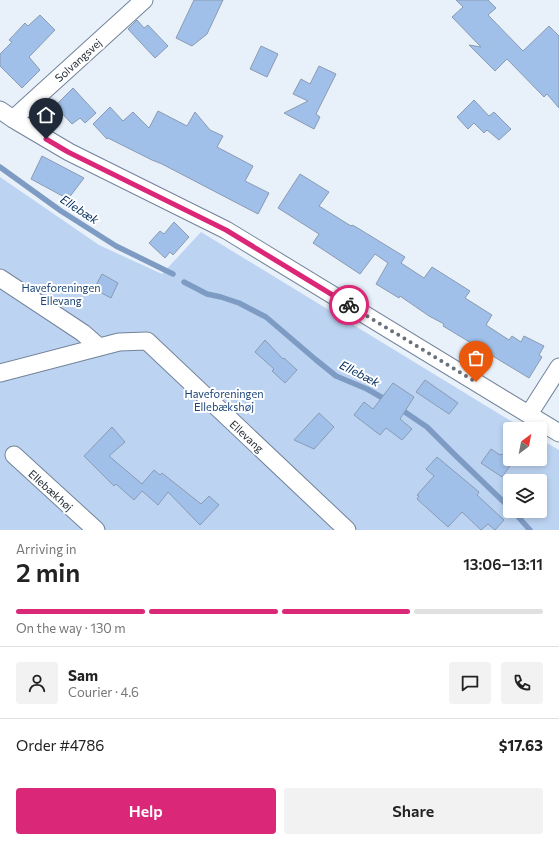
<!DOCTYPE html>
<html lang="en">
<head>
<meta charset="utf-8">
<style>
  body { margin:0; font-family:Commissioner,sans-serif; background:#f2f2f2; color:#222; height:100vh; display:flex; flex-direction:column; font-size:15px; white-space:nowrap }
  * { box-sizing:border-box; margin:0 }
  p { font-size:13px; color:#767676 }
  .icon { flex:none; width:22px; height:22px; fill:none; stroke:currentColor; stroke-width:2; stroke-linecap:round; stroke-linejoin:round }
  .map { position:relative; height:530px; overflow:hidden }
  .panel { display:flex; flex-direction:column; background:#fff; flex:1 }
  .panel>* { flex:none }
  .needle { width:26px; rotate:32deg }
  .controls { position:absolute; left:503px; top:422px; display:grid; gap:8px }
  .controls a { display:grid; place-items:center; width:44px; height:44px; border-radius:4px; background:#fff; box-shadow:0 2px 6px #0003; font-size:20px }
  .pin { position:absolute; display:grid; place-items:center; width:34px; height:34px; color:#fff; margin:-41px -17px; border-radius:50% 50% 50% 0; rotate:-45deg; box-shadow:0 0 4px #0007 }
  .pin .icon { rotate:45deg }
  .courier { position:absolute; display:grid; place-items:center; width:40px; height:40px; margin:-20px; border:3px solid #db2777; border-radius:50%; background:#fff; color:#222; box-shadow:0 1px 5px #0007 }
  .head em { font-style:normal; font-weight:600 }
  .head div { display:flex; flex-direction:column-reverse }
  .head { display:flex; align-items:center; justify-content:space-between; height:68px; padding:0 16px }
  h1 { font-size:26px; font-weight:600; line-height:30px }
  .bar { display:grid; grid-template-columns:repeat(4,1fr); gap:6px 4px; align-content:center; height:48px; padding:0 16px }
  .bar i { height:5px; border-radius:3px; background:#e0e0e0 }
  .bar .current { background:#db2777 }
  .bar p { grid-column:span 4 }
  .line { display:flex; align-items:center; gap:10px; padding:0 16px; border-top:1px solid #e0e0e0 }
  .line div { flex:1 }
  .round { display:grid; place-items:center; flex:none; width:42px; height:42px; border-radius:4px; background:#f2f2f2 }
  .cta { display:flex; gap:8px; margin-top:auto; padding:8px 16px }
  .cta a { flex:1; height:46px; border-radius:4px; background:#db2777; color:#fff; font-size:16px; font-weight:600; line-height:46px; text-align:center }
  .cta a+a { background:#f2f2f2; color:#222 }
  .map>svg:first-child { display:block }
  .green { fill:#bcd4f2; fill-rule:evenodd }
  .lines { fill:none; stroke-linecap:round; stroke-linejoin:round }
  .stream { stroke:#7e9cc3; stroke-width:5.5 }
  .building { fill:#a1c0e9; stroke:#899bb2 }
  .minor-casing { stroke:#728399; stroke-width:19 }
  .minor { stroke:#fff; stroke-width:17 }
  .done { stroke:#69717b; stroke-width:4; stroke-dasharray:0 7.2 }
  .route { stroke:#db2777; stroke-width:5 }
  .labels { text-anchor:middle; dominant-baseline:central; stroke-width:4; stroke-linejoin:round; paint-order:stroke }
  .street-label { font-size:11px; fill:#252d36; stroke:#fff }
  .park-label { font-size:11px; fill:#194375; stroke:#fff }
  .water-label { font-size:12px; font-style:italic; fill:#012d5d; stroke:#fff }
</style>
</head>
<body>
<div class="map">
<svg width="559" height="530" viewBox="0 0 559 530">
  <rect width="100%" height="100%" fill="#e8f0fa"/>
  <!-- green -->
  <path class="green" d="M0 177 99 245 162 274 201 232 524 429H510V459H540V439L559 450V530H0ZM510 481H540V511H510Z"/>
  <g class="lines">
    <!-- stream -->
    <path class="stream" d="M0 167 61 211 116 246 173 274
      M184 282 207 294 221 297 239 303 266 317 315 359 336 376 367 389 388 401
      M399 408 427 427 455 455 510 508
      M513 511 530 530"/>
  </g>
  <!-- building -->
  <path class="building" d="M194 0H223L207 34 192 46 176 38Z
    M456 0H488L496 8 488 15 523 51 549 26 559 36V108L547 94 544 97 507 59 495 71 469 45 481 47 452 17 463 7Z
    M40 15 55 30 29 57 40 70 22 88 0 66V54L12 42 9 40 25 23 28 26Z
    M137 20 144 28 148 25 168 46 155 58 128 29Z
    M261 46 278 54 267 77 250 69Z
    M319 66 336 74 316 114 320 117 314 129 284 113 308 101 293 94 301 79 310 84Z
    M73 88 96 113 85 123 80 118 72 124 55 106Z
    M474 100 489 116 494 112 511 129 499 140 487 130 484 133 474 123 468 129 457 117Z
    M110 107 123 121 133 112 149 128 158 111 187 126 195 112 210 130 223 136 217 147 253 166 245 181 269 193 258 214 162 164 152 160 108 138 107 139 93 124Z
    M42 156 84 178 68 199 31 179Z
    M300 174 329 192 319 206 351 226 352 225 356 227 405 257 401 263 424 278 432 267 470 291 465 298 492 315 486 325 509 340 512 336 521 342 524 336 544 346 539 355 542 357 529 378 443 326 444 324 429 316 400 296 399 298 376 284 388 263 375 254 360 274 313 243 319 234 278 208Z
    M174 222 189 237 173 255 170 252 165 258 149 243 160 231 164 234Z
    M102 274 118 283 111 298 94 289Z
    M265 340 283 359 284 358 297 370 285 383 272 371 274 369 255 352Z
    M425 380 458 403 449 414 416 392Z
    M393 383 414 397 400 419 412 429 402 440 386 428 380 435 354 415 364 402 373 409Z
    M319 413 334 427 314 449 294 440Z
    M112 427 125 442 109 456 142 484 154 470 160 475 162 473 201 504 209 496 219 505 200 525 168 492 158 505 142 491 134 500 116 484 114 486 84 456Z
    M491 449 500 455 502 454 513 462 502 477 481 463Z
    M437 457 479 492 477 495 504 520 495 530 488 524 481 530 462 512 448 527 417 499 419 496 417 495 434 476 426 469Z"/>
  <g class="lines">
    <!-- minor casing -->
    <g class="minor-casing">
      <path id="minor" d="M0 110 13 119 69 152 226 230 559 433
        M13 119 144 0
        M0 278 83 333 99 347
        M0 373 119 342 147 341 347 530
        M529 414 559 367
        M14 455 96 530"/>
    </g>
    <!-- minor -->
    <use href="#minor" class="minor"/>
  </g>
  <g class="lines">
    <!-- done -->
    <path class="done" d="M349 305 476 382"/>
    <!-- route -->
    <path class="route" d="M46 139 68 152 226 230 349 305"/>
  </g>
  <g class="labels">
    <!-- street labels -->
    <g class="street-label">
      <text transform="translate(78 60) rotate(-42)">Solvangsvej</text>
      <text transform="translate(247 436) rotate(43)">Ellevang</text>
      <text transform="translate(51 490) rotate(42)">Ellebækhøj</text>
    </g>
    <!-- park labels -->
    <g class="park-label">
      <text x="61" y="287">Haveforeningen<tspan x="61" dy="13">Ellevang</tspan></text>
      <text x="224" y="393">Haveforeningen<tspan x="224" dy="13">Ellebækshøj</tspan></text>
    </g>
    <!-- water labels -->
    <g class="water-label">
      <text transform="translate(80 209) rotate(33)">Ellebæk</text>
      <text transform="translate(360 373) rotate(27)">Ellebæk</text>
    </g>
  </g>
</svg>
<div class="controls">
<a><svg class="needle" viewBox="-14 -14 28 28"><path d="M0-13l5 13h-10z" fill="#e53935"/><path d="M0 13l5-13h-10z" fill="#767676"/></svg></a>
<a><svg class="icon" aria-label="layers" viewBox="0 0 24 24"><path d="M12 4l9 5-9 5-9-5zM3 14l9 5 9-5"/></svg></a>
</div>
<div class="pin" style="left:476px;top:382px;background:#ea580c"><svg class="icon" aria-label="bag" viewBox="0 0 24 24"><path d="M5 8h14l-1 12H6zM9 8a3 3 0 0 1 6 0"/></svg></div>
<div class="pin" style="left:46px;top:139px;background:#1f2937"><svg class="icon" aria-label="home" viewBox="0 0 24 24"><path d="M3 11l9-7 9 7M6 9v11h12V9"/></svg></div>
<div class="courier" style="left:349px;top:305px"><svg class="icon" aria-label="bike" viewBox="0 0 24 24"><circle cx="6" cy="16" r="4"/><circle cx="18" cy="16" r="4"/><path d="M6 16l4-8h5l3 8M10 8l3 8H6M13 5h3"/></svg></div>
</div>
<section class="panel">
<div class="head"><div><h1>2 min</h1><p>Arriving in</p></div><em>13:06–13:11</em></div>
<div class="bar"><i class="current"></i><i class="current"></i><i class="current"></i><i></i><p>On the way · 130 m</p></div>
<div class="line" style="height:72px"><a class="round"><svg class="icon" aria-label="person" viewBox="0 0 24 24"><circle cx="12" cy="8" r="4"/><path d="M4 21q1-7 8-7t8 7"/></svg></a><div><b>Sam</b><p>Courier · 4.6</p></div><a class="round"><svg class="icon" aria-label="chat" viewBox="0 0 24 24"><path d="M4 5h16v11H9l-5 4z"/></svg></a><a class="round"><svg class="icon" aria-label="phone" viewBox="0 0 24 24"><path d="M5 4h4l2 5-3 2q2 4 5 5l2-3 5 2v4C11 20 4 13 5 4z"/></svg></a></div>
<div class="line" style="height:52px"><div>Order #4786</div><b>$17.63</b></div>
<div class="cta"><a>Help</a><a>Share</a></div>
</section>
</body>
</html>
